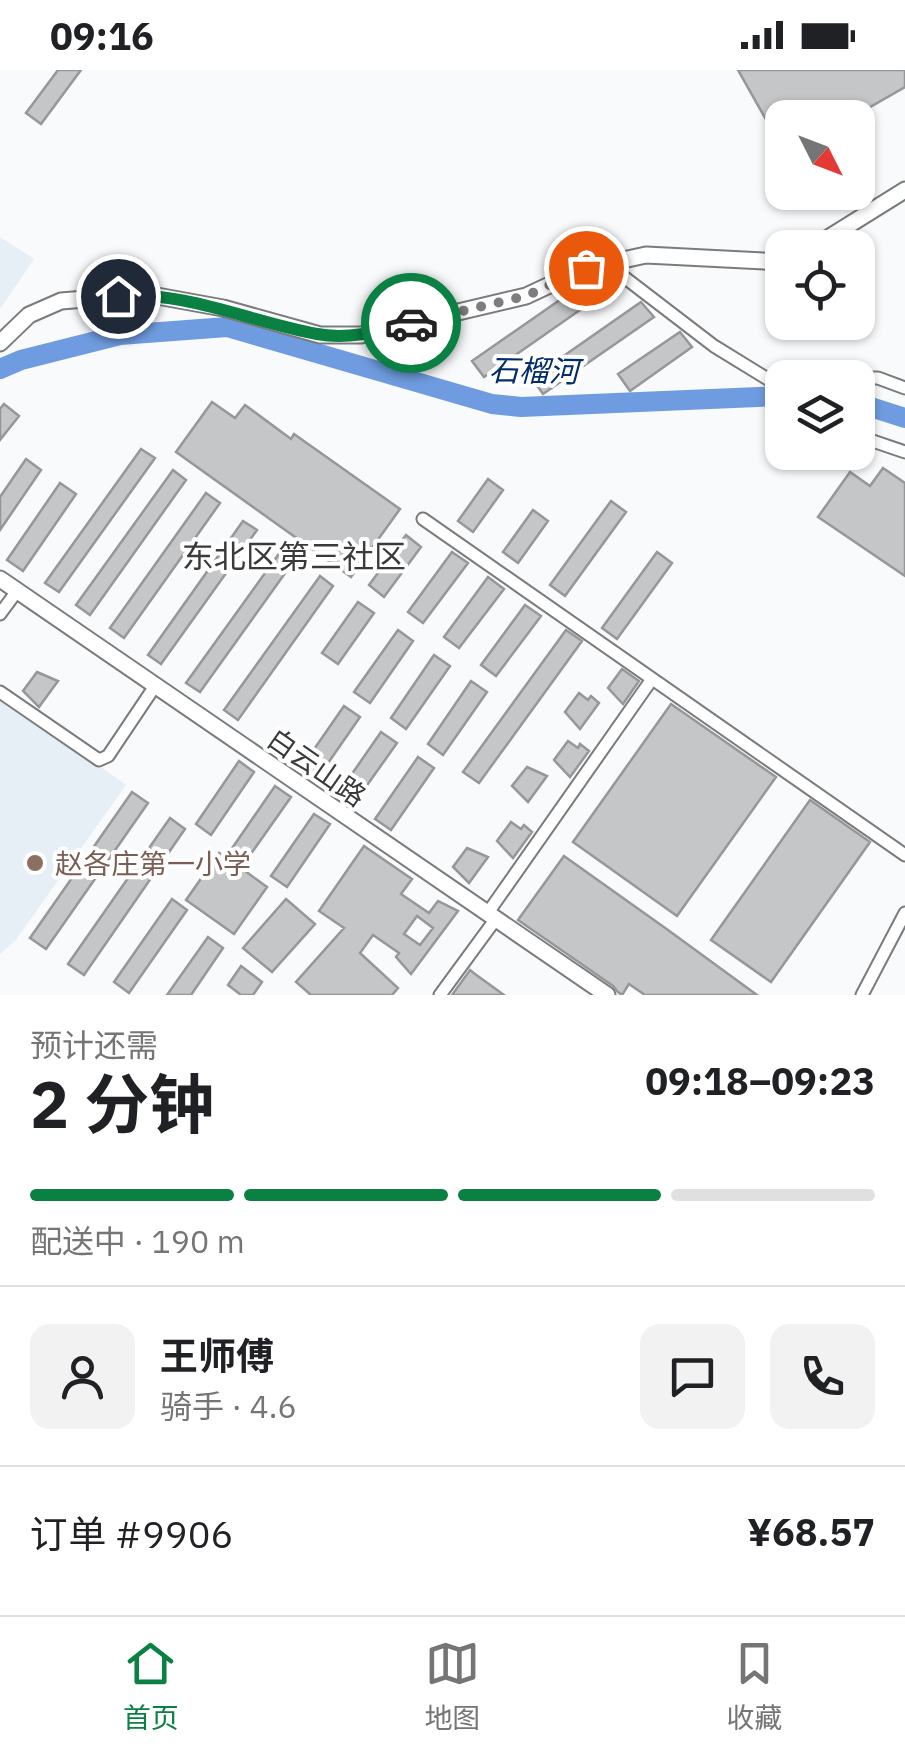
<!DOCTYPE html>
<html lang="zh">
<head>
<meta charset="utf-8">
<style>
  body { margin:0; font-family:"IBM Plex Sans","Noto Sans SC",sans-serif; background:#f2f2f2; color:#202124; height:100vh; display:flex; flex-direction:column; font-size:38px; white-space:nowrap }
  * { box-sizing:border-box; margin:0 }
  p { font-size:32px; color:#757577 }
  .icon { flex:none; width:55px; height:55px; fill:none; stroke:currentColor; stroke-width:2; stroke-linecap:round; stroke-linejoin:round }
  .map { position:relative; height:925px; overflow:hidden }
  .panel { display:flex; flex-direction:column; background:#fff; flex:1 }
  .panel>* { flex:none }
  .needle { width:65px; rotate:132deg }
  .controls { position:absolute; left:765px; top:30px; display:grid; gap:20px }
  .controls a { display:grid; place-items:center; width:110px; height:110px; border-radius:20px; background:#fff; box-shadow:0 2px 8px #0004; font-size:50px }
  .pin { position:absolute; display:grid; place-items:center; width:85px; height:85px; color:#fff; margin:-42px; border:5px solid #fff; border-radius:50%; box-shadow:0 2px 10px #0007 }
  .courier { position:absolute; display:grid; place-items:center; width:100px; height:100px; margin:-50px; border:8px solid #0b8043; border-radius:50%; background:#fff; color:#222; box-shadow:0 2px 12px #0007 }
  .headline em { font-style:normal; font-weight:700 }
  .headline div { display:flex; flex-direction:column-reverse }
  .headline { display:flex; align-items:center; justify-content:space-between; height:170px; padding:0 30px }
  h1 { font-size:65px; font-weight:700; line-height:75px }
  .bar { display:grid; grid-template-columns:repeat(4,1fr); gap:15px 10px; align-content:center; height:120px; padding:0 30px }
  .bar i { height:12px; border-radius:8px; background:#e0e0e0 }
  .bar .selected { background:#0b8043 }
  .bar p { grid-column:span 4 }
  .line { display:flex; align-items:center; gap:25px; padding:0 30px; border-top:2px solid #e0e0e0 }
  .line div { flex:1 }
  .round { display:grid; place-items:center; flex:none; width:105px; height:105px; border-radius:20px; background:#f2f2f2 }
  .status { display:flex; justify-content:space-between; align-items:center; height:70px; padding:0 50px; background:#fff; direction:ltr }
  .status svg { height:28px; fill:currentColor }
  .menu { display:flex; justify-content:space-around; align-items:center; height:140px; border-top:2px solid #e0e0e0; background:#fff; font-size:28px; color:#757577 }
  .menu a { display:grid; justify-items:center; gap:5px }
  .menu .selected { color:#0b8043 }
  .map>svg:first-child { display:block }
  .built { fill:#e6eff5 }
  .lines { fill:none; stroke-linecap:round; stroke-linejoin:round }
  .river { stroke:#6f9ce0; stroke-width:20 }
  .building { fill:#c4c6c7; stroke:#959798; stroke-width:2.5; fill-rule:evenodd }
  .minor-casing { stroke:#797b7c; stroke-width:15 }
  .tertiary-casing { stroke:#797b7c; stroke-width:19 }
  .minor { stroke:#fff; stroke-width:11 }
  .tertiary { stroke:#fff; stroke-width:15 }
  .done { stroke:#7d7d7f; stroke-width:10; stroke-dasharray:0 18 }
  .route { stroke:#0b8043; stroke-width:12 }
  .education-dot { fill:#8d6e63; stroke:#fff; stroke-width:4 }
  .labels { text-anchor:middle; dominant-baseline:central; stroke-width:8; stroke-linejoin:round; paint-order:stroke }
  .street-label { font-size:28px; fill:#3a3a3b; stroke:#fff }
  .education-label { font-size:28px; fill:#785e54; stroke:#fff; text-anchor:start }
  .water-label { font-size:30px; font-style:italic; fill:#012d68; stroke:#fff }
  .quarter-label { font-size:32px; fill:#3a3a3b; stroke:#fff }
</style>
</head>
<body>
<div class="status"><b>09:16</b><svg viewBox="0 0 49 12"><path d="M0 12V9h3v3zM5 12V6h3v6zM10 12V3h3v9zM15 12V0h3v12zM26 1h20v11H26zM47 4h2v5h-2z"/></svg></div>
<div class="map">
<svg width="905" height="925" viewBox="0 0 905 925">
  <rect width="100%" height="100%" fill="#f9fafc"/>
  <!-- built -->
  <path class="built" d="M0 167 34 189 0 239Z
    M0 625 126 715 15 871 0 884Z"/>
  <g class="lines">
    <!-- river -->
    <path class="river" d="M0 299 21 290 120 265 227 257 492 334 521 337 782 326
      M858 333 905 348"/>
  </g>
  <!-- building -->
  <path class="building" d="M58 0H81L41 54 26 43Z
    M738 0H905V17L851 48H782V78Z
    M605 205 613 217 484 307 472 291 590 209Z
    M641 232 654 247 543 324 532 308Z
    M680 262 692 277 630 321 618 304Z
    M212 332 235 348 245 335 291 369 294 364 400 439 351 507 176 382Z
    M4 334 19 346 0 370V339Z
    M141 379 155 388 59 522 45 513Z
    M26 389 41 400 0 460V427Z
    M883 398 905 413V506L818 447 850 402 870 416Z
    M173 400 186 410 90 545 76 535Z
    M488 409 503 420 473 462 458 451Z
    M60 413 76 424 23 501 7 490Z
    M206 423 220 433 124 568 110 558Z
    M611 431 626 442 565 526 550 515Z
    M533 440 548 451 518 493 503 482Z
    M243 451 257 460 161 594 148 585Z
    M406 465 421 477 384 527 369 515Z
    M283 478 296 488 200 622 186 613Z
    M452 482 468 493 423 553 408 542Z
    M657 482 672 493 617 569 602 558Z
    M320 506 333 516 238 650 224 640Z
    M488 507 504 519 459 578 444 567Z
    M358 532 374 543 338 594 322 583Z
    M525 535 541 546 496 606 481 595Z
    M398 560 413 571 370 633 354 622Z
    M566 560 582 571 479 713 463 702Z
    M434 585 450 596 406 659 391 648Z
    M622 599 639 611 623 634 608 618Z
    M37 602 58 611 39 637 23 621Z
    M471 611 487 622 443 685 428 674Z
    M579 623 588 630 591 626 599 633 580 659 565 642Z
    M671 634 776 707 677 846 573 772Z
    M344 636 360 647 317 709 301 698Z
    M381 662 397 673 353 735 338 724Z
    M568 671 578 678 580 674 589 681 570 707 554 690Z
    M418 687 434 698 391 760 375 749Z
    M239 691 254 702 211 765 196 754Z
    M527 697 547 706 528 732 512 716Z
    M275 716 291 727 241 798 267 817 234 864 186 830 219 783 226 787Z
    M132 722 148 733 46 879 30 868Z
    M810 730 870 772 771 912 711 870Z
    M314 744 330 754 287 817 271 806Z
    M170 748 185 759 84 905 68 894Z
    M511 752 521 759 524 755 532 762 513 788 497 771Z
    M364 776 412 809 401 824 429 843 438 831 458 841 411 904 396 887 399 883 373 865 360 883 398 918 392 925H311L296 912 344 858 319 841ZM417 846 433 858 420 875 404 864Z
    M467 778 488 787 469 813 453 797Z
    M564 786 668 860 757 925H645L629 914 622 925 618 922 613 916 518 850Z
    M172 829 187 840 129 923 114 912Z
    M286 829 315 854 272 902 243 878Z
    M208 867 223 878 191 925H167Z
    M241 896 262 912 253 925H241L228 915Z
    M470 900 475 904 504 925H452Z"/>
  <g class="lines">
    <!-- minor casing -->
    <g class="minor-casing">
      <path id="minor" d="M607 194 714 276 771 311 782 330
        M788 308H878L905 318
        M858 366 905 382
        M423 449 905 785
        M0 544 17 521
        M0 622 99 690 108 686 155 616
        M487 844 652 609
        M440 925 495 850
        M862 925 905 843"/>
    </g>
    <!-- tertiary casing -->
    <g class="tertiary-casing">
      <path id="tertiary" d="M812 178 905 120
        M0 273 29 245 61 231 146 224 223 238 320 265H361L526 226 586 198 646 185 782 192
        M0 509 607 925"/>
    </g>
    <!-- minor -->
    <use href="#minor" class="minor"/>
    <!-- tertiary -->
    <use href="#tertiary" class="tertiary"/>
  </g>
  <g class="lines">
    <!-- done -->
    <path class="done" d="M411 253 526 226 586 198"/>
    <!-- route -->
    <path class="route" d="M118 226C187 221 250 252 317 264 349 270 380 261 411 253"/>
  </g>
  <!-- markers -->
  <circle class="education-dot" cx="35" cy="793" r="10"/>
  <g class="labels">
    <!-- street labels -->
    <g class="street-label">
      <text transform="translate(317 697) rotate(35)">白云山路</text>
    </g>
    <!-- education labels -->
    <g class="education-label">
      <text x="55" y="793">赵各庄第一小学</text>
    </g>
    <!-- water labels -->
    <g class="water-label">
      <text transform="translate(534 300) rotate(1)">石榴河</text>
    </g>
    <!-- quarter labels -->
    <g class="quarter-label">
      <text x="294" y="486">东北区第三社区</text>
    </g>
  </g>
</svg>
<div class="controls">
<a><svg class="needle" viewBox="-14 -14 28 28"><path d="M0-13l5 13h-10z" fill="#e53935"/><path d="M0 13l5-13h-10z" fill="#757577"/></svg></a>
<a><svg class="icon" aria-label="locate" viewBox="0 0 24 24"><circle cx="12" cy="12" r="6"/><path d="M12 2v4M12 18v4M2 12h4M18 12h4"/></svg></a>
<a><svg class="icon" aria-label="layers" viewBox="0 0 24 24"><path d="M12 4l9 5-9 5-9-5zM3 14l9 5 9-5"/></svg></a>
</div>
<div class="pin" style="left:586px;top:198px;background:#ea580c"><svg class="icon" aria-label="bag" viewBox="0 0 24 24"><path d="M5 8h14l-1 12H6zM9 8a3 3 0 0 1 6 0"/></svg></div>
<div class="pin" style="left:118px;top:226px;background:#1f2937"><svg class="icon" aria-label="home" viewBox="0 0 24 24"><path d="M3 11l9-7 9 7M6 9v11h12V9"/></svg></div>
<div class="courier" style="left:411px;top:253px"><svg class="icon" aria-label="car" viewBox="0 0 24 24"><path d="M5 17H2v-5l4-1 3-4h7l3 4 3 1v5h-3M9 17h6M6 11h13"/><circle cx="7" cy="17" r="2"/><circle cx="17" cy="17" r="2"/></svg></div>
</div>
<section class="panel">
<div class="headline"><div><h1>2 分钟</h1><p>预计还需</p></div><em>09:18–09:23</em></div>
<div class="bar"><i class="selected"></i><i class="selected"></i><i class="selected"></i><i></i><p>配送中 · 190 m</p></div>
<div class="line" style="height:180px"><a class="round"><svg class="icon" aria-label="person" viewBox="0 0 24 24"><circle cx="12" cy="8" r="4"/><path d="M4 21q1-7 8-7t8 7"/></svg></a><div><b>王师傅</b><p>骑手 · 4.6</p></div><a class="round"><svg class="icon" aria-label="chat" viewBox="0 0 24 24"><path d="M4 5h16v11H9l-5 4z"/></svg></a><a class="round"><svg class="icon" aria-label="phone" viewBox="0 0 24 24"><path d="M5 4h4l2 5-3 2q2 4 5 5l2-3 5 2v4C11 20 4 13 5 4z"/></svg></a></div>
<div class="line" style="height:130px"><div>订单 #9906</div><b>¥68.57</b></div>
</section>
<nav class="menu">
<a class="selected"><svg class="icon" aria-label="home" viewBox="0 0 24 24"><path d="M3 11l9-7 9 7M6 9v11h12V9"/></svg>首页</a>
<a><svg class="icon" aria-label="map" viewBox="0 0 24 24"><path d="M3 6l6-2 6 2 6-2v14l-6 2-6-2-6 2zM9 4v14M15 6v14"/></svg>地图</a>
<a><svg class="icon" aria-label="saved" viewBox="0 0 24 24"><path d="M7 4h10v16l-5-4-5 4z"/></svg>收藏</a>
</nav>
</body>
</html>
